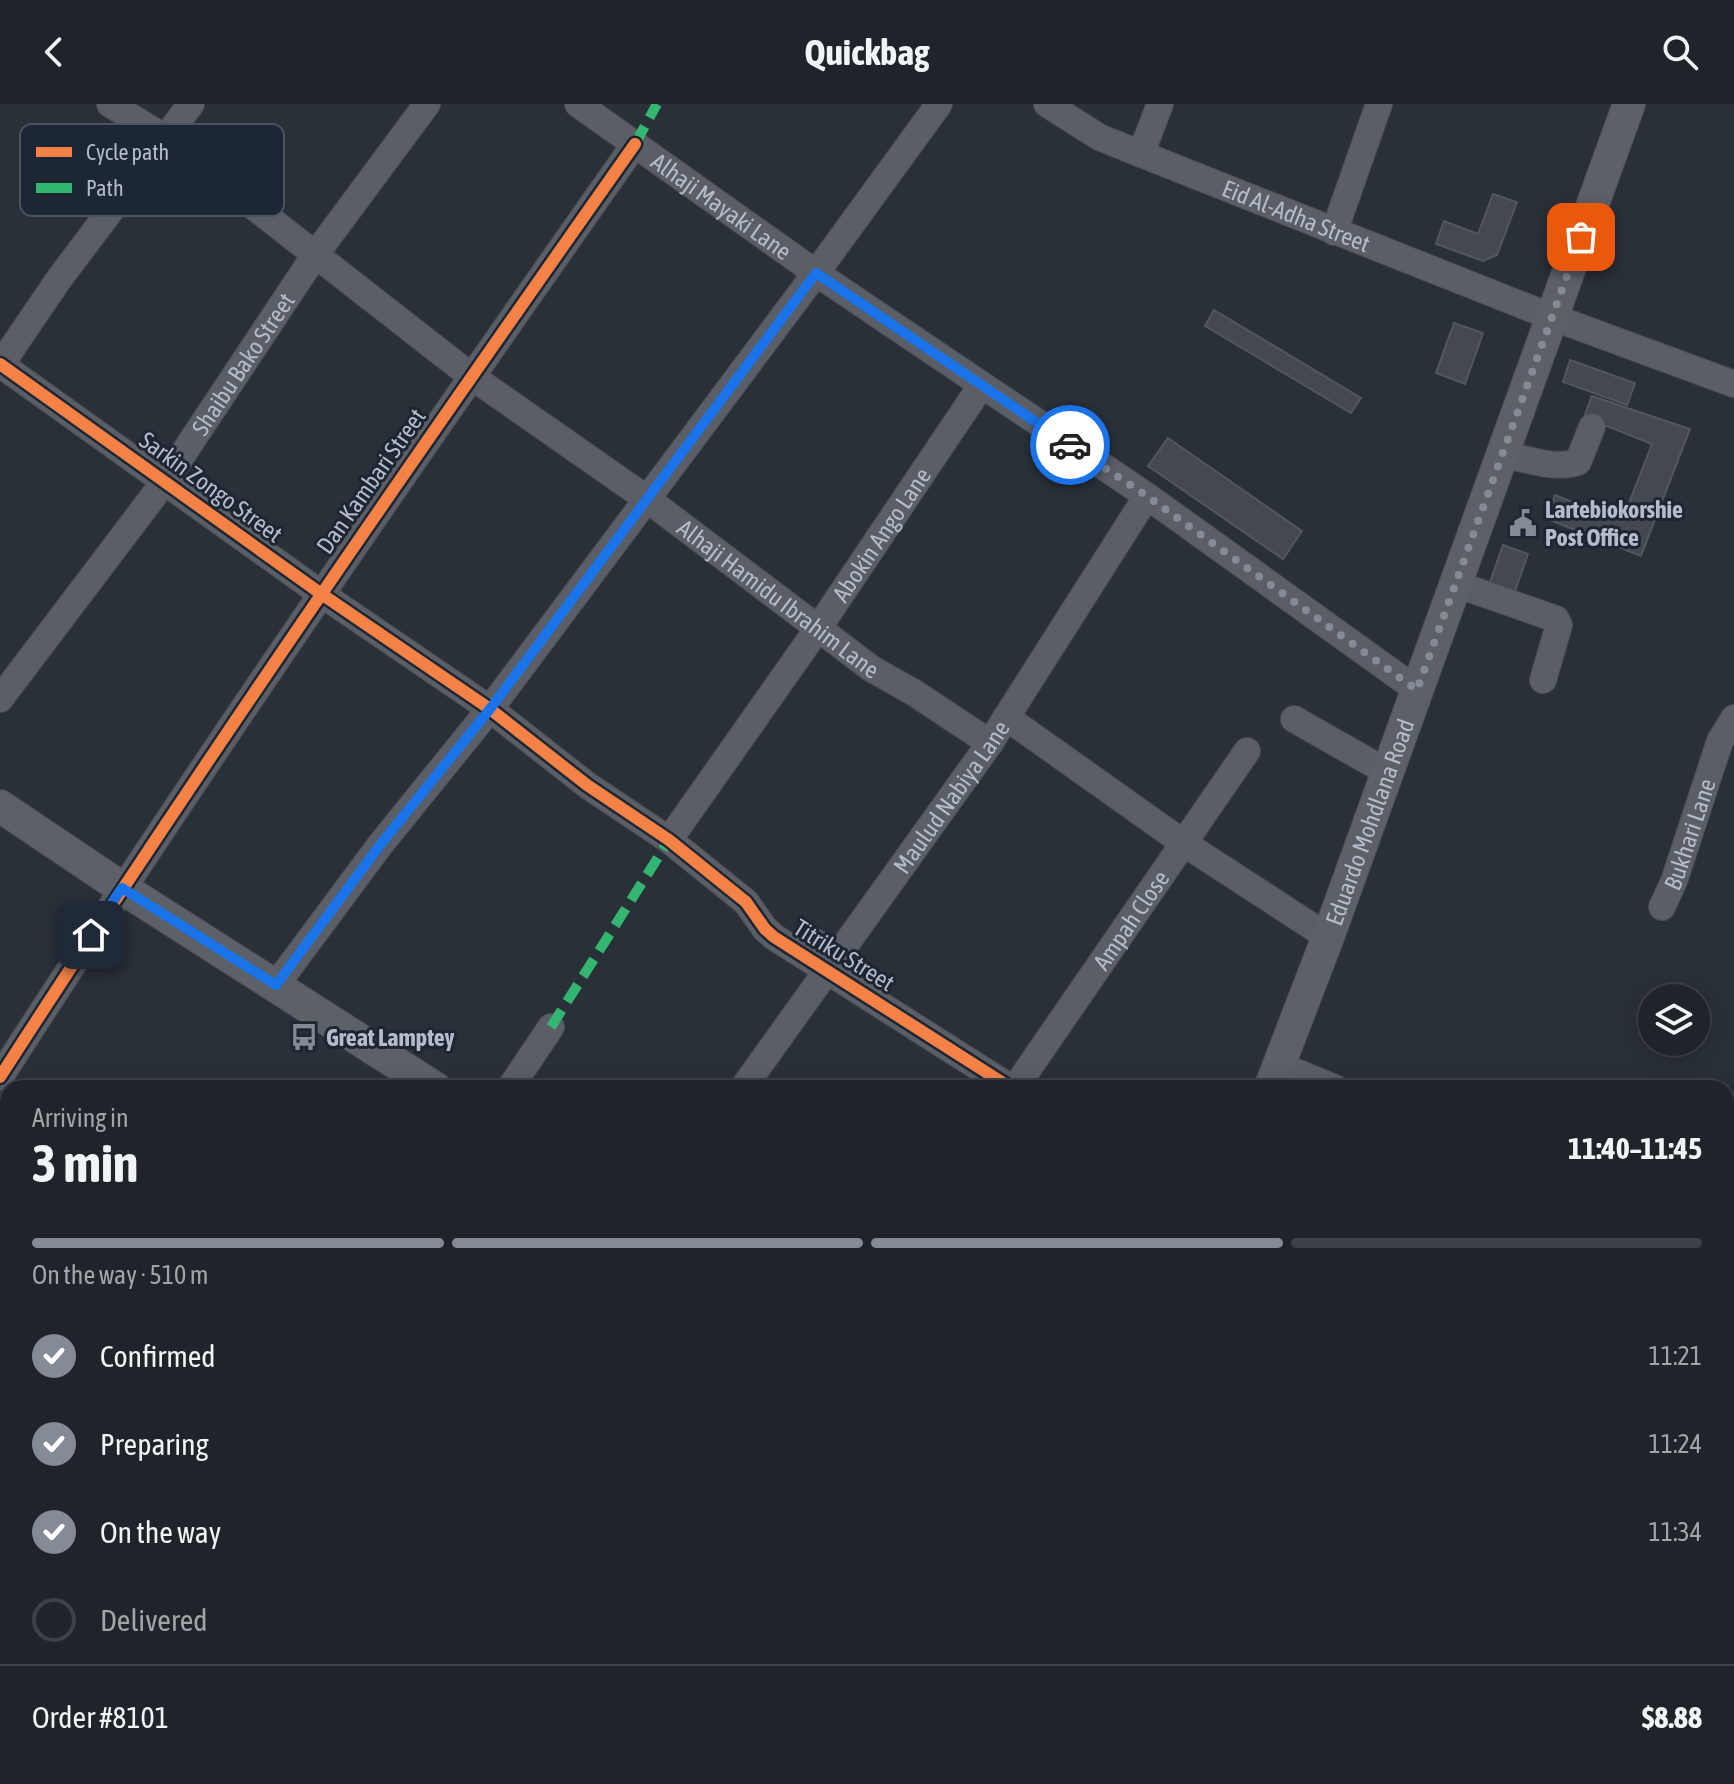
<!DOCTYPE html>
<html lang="en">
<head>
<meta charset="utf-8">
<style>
  body { margin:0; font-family:"Asap Condensed",sans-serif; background:#282c32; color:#f1f3f6; height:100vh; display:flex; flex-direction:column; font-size:30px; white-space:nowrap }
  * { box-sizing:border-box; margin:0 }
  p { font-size:26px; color:#a2a4a8 }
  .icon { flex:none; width:44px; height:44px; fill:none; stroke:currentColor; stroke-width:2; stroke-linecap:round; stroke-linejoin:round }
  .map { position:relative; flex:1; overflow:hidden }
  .drawer { position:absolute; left:0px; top:976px; width:1734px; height:704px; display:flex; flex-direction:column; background:#20242a; border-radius:24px 24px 0 0; box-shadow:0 4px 20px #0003,0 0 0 2px #3d4147 }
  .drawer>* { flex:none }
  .fabs { position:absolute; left:1638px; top:880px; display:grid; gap:16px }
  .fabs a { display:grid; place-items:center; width:72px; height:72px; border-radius:50%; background:#20242a; box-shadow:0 4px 20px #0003,0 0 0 2px #3d4147; font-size:40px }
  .pin { position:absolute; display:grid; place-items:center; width:68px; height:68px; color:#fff; margin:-34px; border-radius:16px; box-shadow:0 4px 12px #0006 }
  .courier { position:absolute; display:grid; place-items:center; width:80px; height:80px; margin:-40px; border:6px solid #1a73e8; border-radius:50%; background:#fff; color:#222; box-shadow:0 2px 10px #0007 }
  .overview em { font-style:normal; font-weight:700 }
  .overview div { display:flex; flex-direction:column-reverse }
  .overview { display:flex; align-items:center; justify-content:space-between; height:136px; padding:0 32px }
  h1 { font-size:52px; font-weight:700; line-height:60px }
  .bar { display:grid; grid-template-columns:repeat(4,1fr); gap:12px 8px; align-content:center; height:96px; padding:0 32px }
  .bar i { height:10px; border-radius:6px; background:#3d4147 }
  .bar .current { background:#848b96 }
  .bar p { grid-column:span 4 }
  .line { display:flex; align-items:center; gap:20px; padding:0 32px; border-top:2px solid #3d4147 }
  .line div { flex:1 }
  ol { padding:0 32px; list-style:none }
  li { display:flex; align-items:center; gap:24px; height:88px }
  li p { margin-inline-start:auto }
  li .icon { padding:8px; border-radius:50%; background:#848b96; color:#fff; stroke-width:4 }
  li:last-child { color:#a2a4a8 }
  li i { width:44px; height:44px; border:4px solid #3d4147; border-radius:50% }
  header { display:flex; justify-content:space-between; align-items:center; height:104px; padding:0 32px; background:#20242a; font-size:36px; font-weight:700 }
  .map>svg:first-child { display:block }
  .building { fill:#444950; stroke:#52575f; stroke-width:2 }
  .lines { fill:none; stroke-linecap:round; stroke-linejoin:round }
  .minor-casing { stroke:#484c53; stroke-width:28 }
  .major-casing { stroke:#484c55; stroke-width:34 }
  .minor { stroke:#5a5e66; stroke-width:26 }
  .major { stroke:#5c6168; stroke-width:32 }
  .quiet { stroke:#33b770; stroke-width:10; stroke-dasharray:20 10; stroke-linecap:butt }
  .cycleway-casing { stroke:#1d2633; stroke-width:17 }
  .cycleway { stroke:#f48246; stroke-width:12 }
  .done { stroke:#848b96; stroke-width:8; stroke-dasharray:0 14.4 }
  .route { stroke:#1a73e8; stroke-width:10 }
  .labels { text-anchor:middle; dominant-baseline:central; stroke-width:6; stroke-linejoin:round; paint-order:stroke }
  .street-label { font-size:24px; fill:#b4bcc9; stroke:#1d2633 }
  .poi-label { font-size:24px; font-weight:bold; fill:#b4bcc9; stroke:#1d2633; text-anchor:start }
  .key { fill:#1d2633; stroke:#4a5360; stroke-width:2 }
  .key-label { font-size:22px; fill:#b4bcc9 }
</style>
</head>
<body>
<header><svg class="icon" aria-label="back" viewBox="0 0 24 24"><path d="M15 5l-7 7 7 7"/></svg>Quickbag<svg class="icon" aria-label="search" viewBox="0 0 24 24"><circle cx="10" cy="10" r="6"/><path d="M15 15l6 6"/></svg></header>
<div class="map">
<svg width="1734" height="1680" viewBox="0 0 1734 1680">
  <rect width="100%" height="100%" fill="#2a3038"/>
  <!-- building -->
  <path class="building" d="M1493 90 1517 98 1497 151 1483 157 1436 140 1444 117 1478 130Z
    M1214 206 1361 294 1351 309 1205 222Z
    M1454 219 1483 229 1465 280 1436 269Z
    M1570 256 1635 279 1627 301 1563 278Z
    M1592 292 1690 325 1641 452 1547 415 1555 391 1622 417 1652 340 1584 313Z
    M1168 334 1302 427 1283 455 1148 362Z
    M1503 441 1528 450 1514 490 1489 481Z
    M820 826 841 841 831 856 809 841Z
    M243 1672H274L287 1680H238Z
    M939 1672H954L963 1680H934Z
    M1363 1672H1415L1427 1679 1372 1680 1362 1674Z"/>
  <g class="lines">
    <!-- minor casing -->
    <g class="minor-casing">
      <g id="minor">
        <path id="s1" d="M110 0 167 35 471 272 647 395 872 565 913 588 990 639"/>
        <path id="s2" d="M578 0 816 169 1147 392 1417 586"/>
        <path id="s3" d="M1047 0 1099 33 1141 50 1552 213 1734 280"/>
        <path d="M1141 50 1160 0"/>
        <path d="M1334 128 1379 0"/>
        <path d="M0 260 320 489 490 605 587 681 669 736 746 798 765 825 774 833 1011 984"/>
        <path d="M0 262 59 175 191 0"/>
        <path d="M1503 350C1526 355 1555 366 1578 358L1592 323"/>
        <path d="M1456 480 1556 515 1559 521 1543 576"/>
        <path id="s4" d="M0 595 165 377 315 151 427 0"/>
        <path d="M1006 613 1182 738 1328 833"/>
        <path d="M1294 615 1387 668"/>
        <path id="s5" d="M669 736 819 523 981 282"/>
        <path id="s6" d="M1662 803 1674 777 1720 637 1734 614"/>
        <path d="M276 881 380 741 490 605 816 169 939 0"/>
        <path d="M1279 961 1335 984"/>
        <path d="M0 973C204 656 418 348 635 40"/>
        <path d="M510 984 551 923"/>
        <path id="s7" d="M743 984 990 639 1147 392"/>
        <path id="s8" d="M1015 984 1247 647"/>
        <path d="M0 1015 8 1020"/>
        <path d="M1726 1200 1734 1203"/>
        <path d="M1726 1433 1734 1414"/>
        <path d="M1726 1540 1734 1545"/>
        <path d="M0 1548 8 1554"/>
        <path d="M163 1672 174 1680"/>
        <path d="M1013 1672 1024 1680"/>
        <path d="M1139 1680 1144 1672"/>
      </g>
    </g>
    <!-- major casing -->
    <g class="major-casing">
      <g id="major">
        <path d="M0 702 122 784 435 984"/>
        <path id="s9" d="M1270 984 1328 833 1629 0"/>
        <path d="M1477 1672 1490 1680"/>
        <path d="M863 1680 869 1672"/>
      </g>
    </g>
    <!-- minor -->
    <use href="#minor" class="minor"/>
    <!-- major -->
    <use href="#major" class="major"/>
    <!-- quiet -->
    <path class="quiet" d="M635 40 657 0
      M551 923 669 736"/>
    <!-- cycleway casing -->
    <g class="cycleway-casing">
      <path id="cycleway" d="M0 260 320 489 490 605 587 681 669 736 746 798 765 825 774 833 1011 984
        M0 973C204 656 418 348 635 40"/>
    </g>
    <!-- cycleway -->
    <use href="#cycleway" class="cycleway"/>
  </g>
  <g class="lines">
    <!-- done -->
    <path class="done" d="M1070 341 1147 392 1417 586 1581 133"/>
    <!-- route -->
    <path class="route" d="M91 831 122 784 276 881 380 741 490 605 816 169 1070 341"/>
  </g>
  <!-- icons -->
  <defs>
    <g id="civic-bare" transform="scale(2.16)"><path d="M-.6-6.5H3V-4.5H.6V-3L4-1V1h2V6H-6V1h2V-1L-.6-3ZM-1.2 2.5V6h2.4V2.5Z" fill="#848b96" stroke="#1d2633" stroke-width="2.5" paint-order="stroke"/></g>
    <g id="bus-bare" transform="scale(2.16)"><path d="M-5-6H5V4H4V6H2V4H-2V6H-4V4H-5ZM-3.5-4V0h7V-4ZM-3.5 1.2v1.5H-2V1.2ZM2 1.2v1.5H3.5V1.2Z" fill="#848b96" stroke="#1d2633" stroke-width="2.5" paint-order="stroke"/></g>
  </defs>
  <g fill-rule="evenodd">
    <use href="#civic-bare" x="1523" y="419"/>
    <use href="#bus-bare" x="304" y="933"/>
  </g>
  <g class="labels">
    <!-- street labels -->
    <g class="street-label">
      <text stroke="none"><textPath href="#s2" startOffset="176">Alhaji Mayaki Lane</textPath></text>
      <text stroke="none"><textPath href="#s3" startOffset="274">Eid Al-Adha Street</textPath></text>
      <text stroke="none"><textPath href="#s4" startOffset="414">Shaibu Bako Street</textPath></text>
      <text transform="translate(371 377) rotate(-55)">Dan Kambari Street</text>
      <text transform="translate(211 383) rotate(36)">Sarkin Zongo Street</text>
      <text stroke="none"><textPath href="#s5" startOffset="372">Abokin Ango Lane</textPath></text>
      <text stroke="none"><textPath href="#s1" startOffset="832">Alhaji Hamidu Ibrahim Lane</textPath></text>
      <text stroke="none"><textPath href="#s7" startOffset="358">Maulud Nabiya Lane</textPath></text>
      <text stroke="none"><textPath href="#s9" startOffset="284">Eduardo Mohdlana Road</textPath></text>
      <text stroke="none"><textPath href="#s6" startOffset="78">Bukhari Lane</textPath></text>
      <text stroke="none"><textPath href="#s8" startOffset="204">Ampah Close</textPath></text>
      <text transform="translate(844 851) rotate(32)">Titriku Street</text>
    </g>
    <!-- poi labels -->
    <g class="poi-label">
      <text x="1545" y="405">Lartebiokorshie<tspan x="1545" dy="28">Post Office</tspan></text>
      <text x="326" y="933">Great Lamptey</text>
    </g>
  </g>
  <!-- legend -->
  <rect x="20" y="20" width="264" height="92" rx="12" class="key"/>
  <rect x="36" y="43" width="36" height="10" fill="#f48246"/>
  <rect x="36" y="79" width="36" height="10" fill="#33b770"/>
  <g class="key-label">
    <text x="86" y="56">Cycle path</text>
    <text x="86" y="92">Path</text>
  </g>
</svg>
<div class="fabs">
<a><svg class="icon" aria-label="layers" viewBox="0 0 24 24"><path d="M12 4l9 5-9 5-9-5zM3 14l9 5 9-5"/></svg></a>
</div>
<div class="pin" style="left:1581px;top:133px;background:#ea580c"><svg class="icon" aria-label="bag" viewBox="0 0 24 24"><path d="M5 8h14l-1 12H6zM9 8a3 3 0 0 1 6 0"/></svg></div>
<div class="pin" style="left:91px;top:831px;background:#1f2937"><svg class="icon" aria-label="home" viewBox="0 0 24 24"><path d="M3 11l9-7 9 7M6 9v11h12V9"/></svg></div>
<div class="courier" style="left:1070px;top:341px"><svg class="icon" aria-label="car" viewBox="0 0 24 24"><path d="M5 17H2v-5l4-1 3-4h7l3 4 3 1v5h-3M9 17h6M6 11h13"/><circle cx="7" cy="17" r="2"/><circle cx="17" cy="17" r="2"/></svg></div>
<section class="drawer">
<div class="overview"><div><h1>3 min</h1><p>Arriving in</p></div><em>11:40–11:45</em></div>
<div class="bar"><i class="current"></i><i class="current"></i><i class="current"></i><i></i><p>On the way · 510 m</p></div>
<ol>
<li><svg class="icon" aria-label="check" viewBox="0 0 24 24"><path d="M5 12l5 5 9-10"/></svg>Confirmed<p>11:21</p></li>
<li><svg class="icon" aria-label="check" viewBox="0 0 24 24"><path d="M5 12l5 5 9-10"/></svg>Preparing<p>11:24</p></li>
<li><svg class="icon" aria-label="check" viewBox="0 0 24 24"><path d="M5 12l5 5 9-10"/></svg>On the way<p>11:34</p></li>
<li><i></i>Delivered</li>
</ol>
<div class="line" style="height:104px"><div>Order #8101</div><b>$8.88</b></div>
</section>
</div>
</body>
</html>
